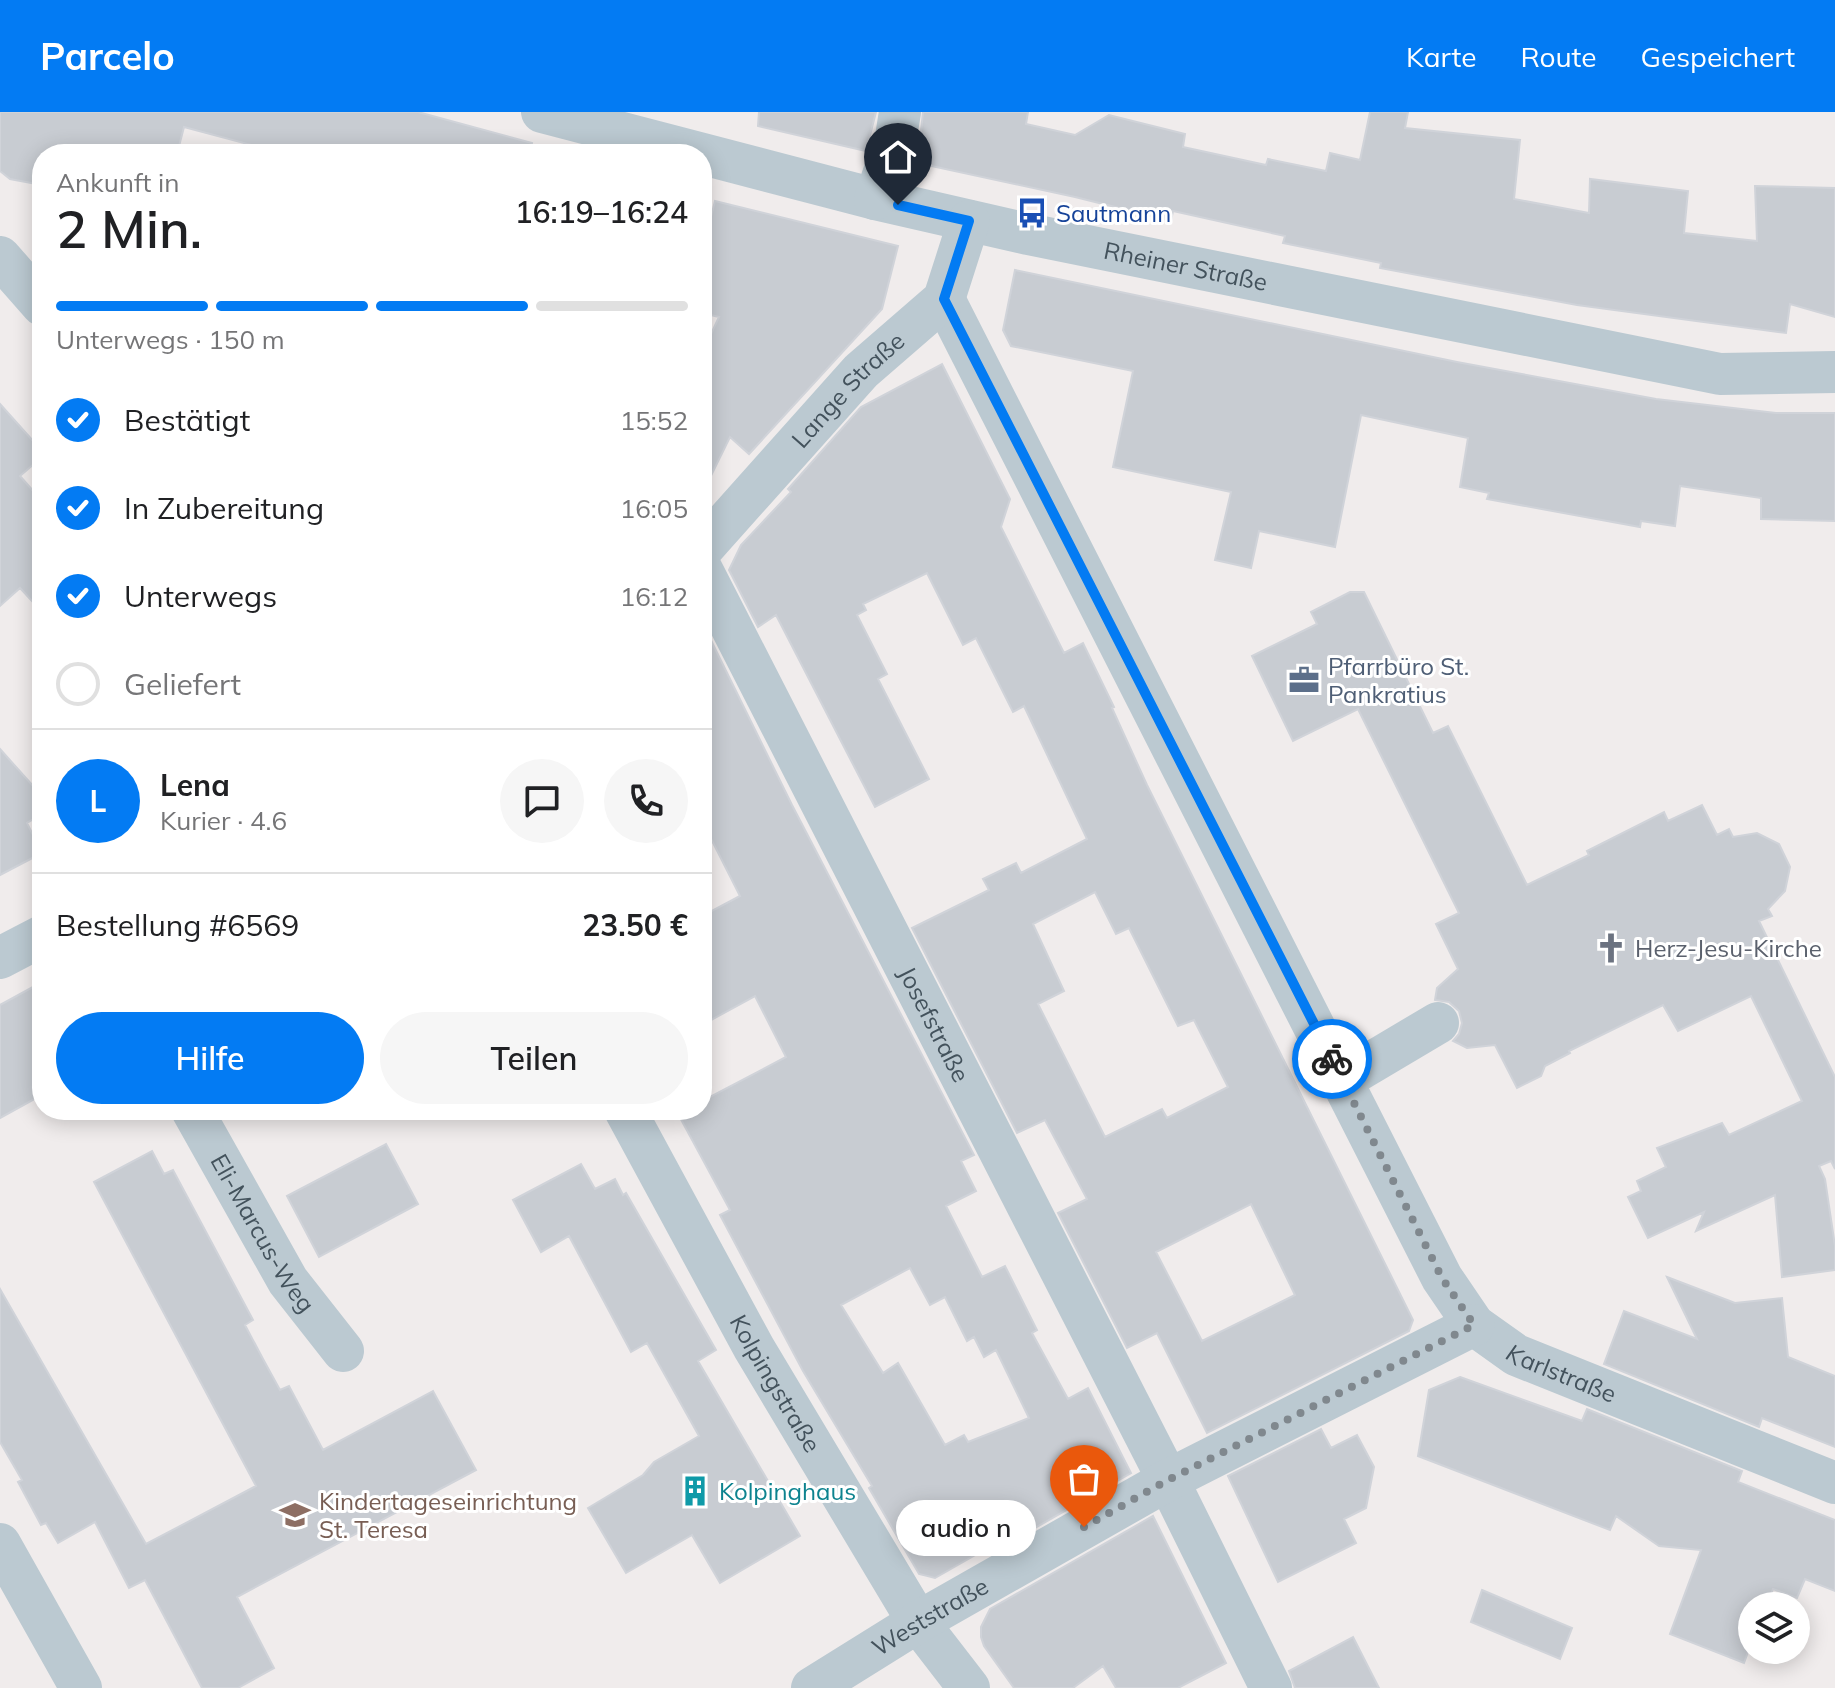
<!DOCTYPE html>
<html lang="de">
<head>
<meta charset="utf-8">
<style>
  body { margin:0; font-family:Mulish,sans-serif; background:#f6f6f6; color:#202124; height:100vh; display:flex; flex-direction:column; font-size:30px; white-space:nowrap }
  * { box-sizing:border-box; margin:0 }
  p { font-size:26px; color:#757577 }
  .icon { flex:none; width:44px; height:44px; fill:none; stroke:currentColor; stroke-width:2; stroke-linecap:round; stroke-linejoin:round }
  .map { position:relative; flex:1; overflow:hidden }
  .details { position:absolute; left:32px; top:32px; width:680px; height:976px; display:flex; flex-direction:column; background:#fff; border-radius:32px; box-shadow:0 4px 20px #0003 }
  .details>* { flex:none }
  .tools { position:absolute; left:1738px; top:1480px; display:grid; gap:16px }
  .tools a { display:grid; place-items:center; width:72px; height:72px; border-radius:50%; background:#fff; box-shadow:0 4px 20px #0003; font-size:40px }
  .pin { position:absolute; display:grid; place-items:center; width:68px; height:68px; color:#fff; margin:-82px -34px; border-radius:50% 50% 50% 0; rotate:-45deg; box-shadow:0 0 8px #0007 }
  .pin .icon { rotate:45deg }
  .courier { position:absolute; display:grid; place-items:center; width:80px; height:80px; margin:-40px; border:6px solid #037bf3; border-radius:50%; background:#fff; color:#222; box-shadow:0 2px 10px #0007 }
  .bubble { position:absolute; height:56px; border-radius:28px; background:#fff; box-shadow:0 4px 20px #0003; font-size:26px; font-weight:600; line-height:56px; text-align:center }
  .head em { font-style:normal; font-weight:600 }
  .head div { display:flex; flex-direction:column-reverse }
  .head { display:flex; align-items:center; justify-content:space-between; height:136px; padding:0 24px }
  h1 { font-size:52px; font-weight:600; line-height:60px }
  .bar { display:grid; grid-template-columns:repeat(4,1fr); gap:12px 8px; align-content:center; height:96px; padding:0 24px }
  .bar i { height:10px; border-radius:6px; background:#e0e0e0 }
  .bar .selected { background:#037bf3 }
  .bar p { grid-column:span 4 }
  .line { display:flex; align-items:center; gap:20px; padding:0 24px; border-top:2px solid #e0e0e0 }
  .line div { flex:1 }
  .round { display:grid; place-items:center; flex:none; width:84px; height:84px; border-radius:42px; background:#f6f6f6 }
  ol { padding:0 24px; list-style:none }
  li { display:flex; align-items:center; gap:24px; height:88px }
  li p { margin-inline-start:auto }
  li .icon { padding:8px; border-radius:50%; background:#037bf3; color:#fff; stroke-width:4 }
  li:last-child { color:#757577 }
  li i { width:44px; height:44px; border:4px solid #e0e0e0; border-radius:50% }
  .action { display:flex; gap:16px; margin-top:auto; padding:16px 24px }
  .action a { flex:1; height:92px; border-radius:48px; background:#037bf3; color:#fff; font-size:32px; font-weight:600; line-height:92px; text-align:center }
  .action a+a { background:#f6f6f6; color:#202124 }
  header { display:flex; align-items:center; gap:48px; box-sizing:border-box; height:112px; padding:0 40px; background:#037bf3; color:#fff }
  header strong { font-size:38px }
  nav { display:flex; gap:44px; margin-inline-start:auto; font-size:28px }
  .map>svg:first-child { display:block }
  .building { fill:#c8ccd2; stroke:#d0d3d9; stroke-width:2; fill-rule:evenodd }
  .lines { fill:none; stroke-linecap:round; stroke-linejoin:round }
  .minor { stroke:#bbc9d1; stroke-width:42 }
  .done { stroke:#80888e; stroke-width:8; stroke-dasharray:0 14.4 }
  .route { stroke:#037bf3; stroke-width:10 }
  .labels { text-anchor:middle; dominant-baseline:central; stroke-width:6; stroke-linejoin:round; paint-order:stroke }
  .transit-label { font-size:24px; fill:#164399; stroke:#fff; text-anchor:start }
  .street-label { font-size:24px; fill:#43525c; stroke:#fff }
  .service-label { font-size:24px; fill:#4e5e75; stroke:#fff; text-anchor:start }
  .worship-label { font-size:24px; fill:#5b616d; stroke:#fff; text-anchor:start }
  .culture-label { font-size:24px; fill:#0d838f; stroke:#fff; text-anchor:start }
  .education-label { font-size:24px; fill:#785e54; stroke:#fff; text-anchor:start }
</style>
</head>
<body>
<header>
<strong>Parcelo</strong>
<nav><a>Karte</a><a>Route</a><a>Gespeichert</a></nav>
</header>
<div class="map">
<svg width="1835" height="1576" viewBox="0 0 1835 1576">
  <rect width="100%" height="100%" fill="#f0ecec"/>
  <!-- building -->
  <path class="building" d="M0 0H418L532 31 530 42H285L184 15 177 42H42V73L10 67 0 59Z
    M759 0H876L866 39 758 14Z
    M923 0H1028L1026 12 1075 23 1109 3 1185 22 1183 35 1266 53 1268 47 1326 59 1330 41 1360 48 1370 0H1408L1405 16 1520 28 1514 87 1589 101 1590 67 1688 79 1684 121 1757 129 1755 74 1835 76V205L1790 192 1786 221 1577 193 1380 156 1381 151 1283 131 1285 124 1173 99 1171 109 1075 85 913 50 920 29Z
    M715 89 898 134 882 197 749 342 730 325 702 382V241L719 205 702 201V140Z
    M1015 158 1457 250 1656 287 1776 301H1835V409L1761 407V386L1680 374 1675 414 1641 409 1640 415 1487 387 1489 381 1460 375 1468 326 1361 303 1335 435 1259 419 1251 456 1215 448 1231 380 1113 355 1133 259 1011 234 1003 218Z
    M942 252 1010 387 1001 415 1064 541 1083 531 1114 595 1112 596 1147 673 1413 1208 1409 1219 1207 1321 1157 1221 1127 1236 1058 1101 1087 1087 1045 1008 1017 1021 912 816 989 778 983 767 1016 751 1021 761 1087 727 1024 594 1013 600 976 526 963 533 927 461 863 492 866 498 857 503 887 562 878 567 929 667 875 695 776 503 758 515 729 458 741 433 791 380 788 377 861 295ZM1095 780 1116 822 1129 816 1178 914 1194 908 1228 975 1167 1006 1162 997 1105 1025 1038 892 1064 879 1033 812ZM1251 1092 1295 1183 1202 1229 1156 1140Z
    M0 292 42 339V345L20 364 42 389V500L20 476 0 494Z
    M1350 480H1364L1433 621 1448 614 1527 773 1589 743 1587 739 1664 700 1668 709 1702 693 1717 723 1729 717 1733 725 1757 721 1779 732 1790 755 1785 779 1768 797 1772 804 1759 809 1835 965V1057L1831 1049 1819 1054 1825 1067 1835 1134V1158L1782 1165 1775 1083 1696 1119 1704 1100 1648 1126 1628 1085 1641 1079 1637 1069 1666 1055 1657 1036 1722 1011 1729 1023 1802 989 1751 884 1678 919 1663 893 1569 939 1570 941 1545 954 1541 964 1517 976 1495 933 1467 936 1453 929 1459 922 1462 911 1459 899 1449 890 1435 888 1437 876 1458 857 1436 812 1459 801 1358 597 1293 629 1252 544 1317 512 1311 500Z
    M703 512 792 693 974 1043 961 1049 976 1079 946 1094 982 1165 1005 1154 1037 1218 1032 1221 1068 1287 1088 1276 1131 1361 1028 1420 1033 1410 935 1466 919 1462 869 1376 872 1374 803 1259 720 1103 730 1098 678 1002 685 998H702V989L786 945 755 884 702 913V804L740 784 702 709ZM910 1156 930 1193 945 1185 967 1229 974 1225 984 1245 996 1238 1029 1306 968 1330 964 1323 945 1333 898 1251 883 1261 841 1193Z
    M0 637 42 684V702L27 711 42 741 0 763Z
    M42 870V983L0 1006V893Z
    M386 1032 418 1092 319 1145 287 1084Z
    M152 1039 164 1062 173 1058 253 1208 245 1213 263 1247 280 1278 289 1274 323 1338 433 1279 476 1358 237 1485 274 1556 238 1576H202L145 1468 129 1476 95 1410 58 1431 46 1411 41 1413 18 1370 22 1368 0 1330V1177L146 1432 256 1374 94 1070Z
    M581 1052 595 1077 615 1067 623 1083 626 1081 716 1238 698 1249 800 1424 720 1471 692 1423 626 1461 588 1396 643 1363 654 1350 699 1324 647 1231 631 1240 569 1124 541 1140 513 1088Z
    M1667 1165 1735 1191 1782 1186 1788 1245 1835 1264V1335L1762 1306 1759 1315 1604 1252 1624 1199 1697 1227Z
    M1460 1265 1582 1309 1587 1297 1742 1359 1738 1370 1835 1408V1479L1805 1467 1797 1486 1773 1477 1766 1494H1752V1529L1744 1551 1670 1522 1701 1438 1659 1434 1616 1404 1610 1418 1418 1344 1429 1278Z
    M1321 1317 1331 1336 1357 1323 1374 1355 1366 1396 1344 1407 1356 1431 1278 1470 1228 1364Z
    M1153 1404 1226 1551 1178 1576H1116L1103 1554 1073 1576H1014L984 1534 981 1525V1515L990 1497Z
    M1482 1478 1572 1516 1560 1547 1471 1510Z
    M1353 1525 1379 1576H1295L1289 1559Z"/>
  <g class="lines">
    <!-- minor -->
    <g class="minor">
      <path id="s1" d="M542 0 875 87 1028 122 1720 262 1835 260"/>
      <path d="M875 87 896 25 900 0"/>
      <path d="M0 145 42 193"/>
      <path id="s2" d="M944 187 1442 1166 1474 1213 1516 1243 1835 1371"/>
      <path id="s3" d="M702 437 861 259 944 187 969 109"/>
      <path id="s4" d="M702 458 1168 1368 1271 1576"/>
      <path d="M0 846 42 824"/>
      <path d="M1342 968 1438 911"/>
      <path id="s5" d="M192 998 288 1169 343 1239"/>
      <path id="s6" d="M625 998 754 1236 918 1510 969 1576"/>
      <path d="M0 1432 81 1576"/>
      <path id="s7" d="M812 1576 918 1510 1168 1368 1474 1213"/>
    </g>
  </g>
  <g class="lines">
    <!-- done -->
    <path class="done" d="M1084 1415 1168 1368 1474 1213 1442 1166 1332 947"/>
    <!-- route -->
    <path class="route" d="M898 93 969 109 944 187 1332 947"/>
  </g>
  <!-- icons -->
  <defs>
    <g id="bus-bare" transform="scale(2.4)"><path d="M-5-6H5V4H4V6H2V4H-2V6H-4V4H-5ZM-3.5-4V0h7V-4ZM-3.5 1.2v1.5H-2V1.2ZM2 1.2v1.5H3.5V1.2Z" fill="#1a4fb4" stroke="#fff" stroke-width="2.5" paint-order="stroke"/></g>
    <g id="office-bare" transform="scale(2.4)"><path d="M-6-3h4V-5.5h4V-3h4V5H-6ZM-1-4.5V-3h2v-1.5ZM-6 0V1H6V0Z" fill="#5c6f8a" stroke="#fff" stroke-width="2.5" paint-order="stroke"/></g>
    <g id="church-bare" transform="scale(2.4)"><path d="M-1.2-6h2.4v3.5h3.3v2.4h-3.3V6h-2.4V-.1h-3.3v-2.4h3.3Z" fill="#6b7280" stroke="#fff" stroke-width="2.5" paint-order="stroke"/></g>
    <g id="building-bare" transform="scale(2.4)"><path d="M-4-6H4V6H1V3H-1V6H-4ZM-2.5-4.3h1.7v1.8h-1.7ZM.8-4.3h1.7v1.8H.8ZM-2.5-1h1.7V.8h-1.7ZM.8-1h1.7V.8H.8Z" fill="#0f9aa8" stroke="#fff" stroke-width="2.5" paint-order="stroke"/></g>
    <g id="school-bare" transform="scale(2.4)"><path d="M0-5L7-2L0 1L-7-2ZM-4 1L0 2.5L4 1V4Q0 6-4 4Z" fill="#8d6e63" stroke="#fff" stroke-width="2.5" paint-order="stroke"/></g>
  </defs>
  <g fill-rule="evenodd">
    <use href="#bus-bare" x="1032" y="101"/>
    <use href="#office-bare" x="1304" y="568"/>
    <use href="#church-bare" x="1611" y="836"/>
    <use href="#building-bare" x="695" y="1379"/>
    <use href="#school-bare" x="295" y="1403"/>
  </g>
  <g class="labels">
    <!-- transit labels -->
    <g class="transit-label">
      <text x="1056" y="101">Sautmann</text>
    </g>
    <!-- street labels -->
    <g class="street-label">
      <text stroke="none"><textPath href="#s1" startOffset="662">Rheiner Straße</textPath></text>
      <text stroke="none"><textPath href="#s3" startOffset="216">Lange Straße</textPath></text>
      <text stroke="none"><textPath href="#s4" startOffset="510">Josefstraße</textPath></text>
      <text stroke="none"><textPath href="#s5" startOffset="142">Eli-Marcus-Weg</textPath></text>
      <text stroke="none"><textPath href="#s2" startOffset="1256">Karlstraße</textPath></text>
      <text stroke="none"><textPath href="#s6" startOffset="312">Kolpingstraße</textPath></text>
      <text stroke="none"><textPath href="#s7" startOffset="138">Weststraße</textPath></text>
    </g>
    <!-- service labels -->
    <g class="service-label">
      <text x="1328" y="554">Pfarrbüro St.<tspan x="1328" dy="28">Pankratius</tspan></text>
    </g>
    <!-- worship labels -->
    <g class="worship-label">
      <text x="1635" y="836">Herz-Jesu-Kirche</text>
    </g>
    <!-- culture labels -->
    <g class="culture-label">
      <text x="719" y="1379">Kolpinghaus</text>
    </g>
    <!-- education labels -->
    <g class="education-label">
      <text x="319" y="1389">Kindertageseinrichtung<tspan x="319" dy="28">St. Teresa</tspan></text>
    </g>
  </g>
</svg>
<div class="tools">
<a><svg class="icon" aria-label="layers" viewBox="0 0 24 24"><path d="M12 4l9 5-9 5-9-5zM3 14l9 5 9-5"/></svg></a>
</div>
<div class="pin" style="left:1084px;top:1415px;background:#ea580c"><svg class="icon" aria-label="bag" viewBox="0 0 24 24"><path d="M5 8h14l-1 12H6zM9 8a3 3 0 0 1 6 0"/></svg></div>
<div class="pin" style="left:898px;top:93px;background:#1f2937"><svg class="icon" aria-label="home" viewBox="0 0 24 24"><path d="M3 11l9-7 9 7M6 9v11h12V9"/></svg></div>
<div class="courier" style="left:1332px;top:947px"><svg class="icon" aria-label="bike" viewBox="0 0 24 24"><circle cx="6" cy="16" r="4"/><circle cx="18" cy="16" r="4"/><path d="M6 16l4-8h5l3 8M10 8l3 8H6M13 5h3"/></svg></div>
<div class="bubble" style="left:896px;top:1388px;width:140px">audio n</div>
<section class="details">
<div class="head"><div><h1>2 Min.</h1><p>Ankunft in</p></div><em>16:19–16:24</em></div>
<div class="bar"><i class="selected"></i><i class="selected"></i><i class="selected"></i><i></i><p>Unterwegs · 150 m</p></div>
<ol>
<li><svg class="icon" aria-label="check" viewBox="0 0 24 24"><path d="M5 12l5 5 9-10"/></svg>Bestätigt<p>15:52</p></li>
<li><svg class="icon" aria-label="check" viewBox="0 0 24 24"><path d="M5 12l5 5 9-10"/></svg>In Zubereitung<p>16:05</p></li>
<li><svg class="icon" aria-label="check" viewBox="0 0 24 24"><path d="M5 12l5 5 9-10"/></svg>Unterwegs<p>16:12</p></li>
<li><i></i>Geliefert</li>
</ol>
<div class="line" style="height:144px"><b class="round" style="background:#037bf3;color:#fff">L</b><div><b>Lena</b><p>Kurier · 4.6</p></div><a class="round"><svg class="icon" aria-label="chat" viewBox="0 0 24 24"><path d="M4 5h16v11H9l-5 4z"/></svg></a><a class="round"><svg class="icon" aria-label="phone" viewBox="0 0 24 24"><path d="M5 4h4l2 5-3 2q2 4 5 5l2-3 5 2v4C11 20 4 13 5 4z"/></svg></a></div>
<div class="line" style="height:104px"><div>Bestellung #6569</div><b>23.50 €</b></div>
<div class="action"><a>Hilfe</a><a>Teilen</a></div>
</section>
</div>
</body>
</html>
